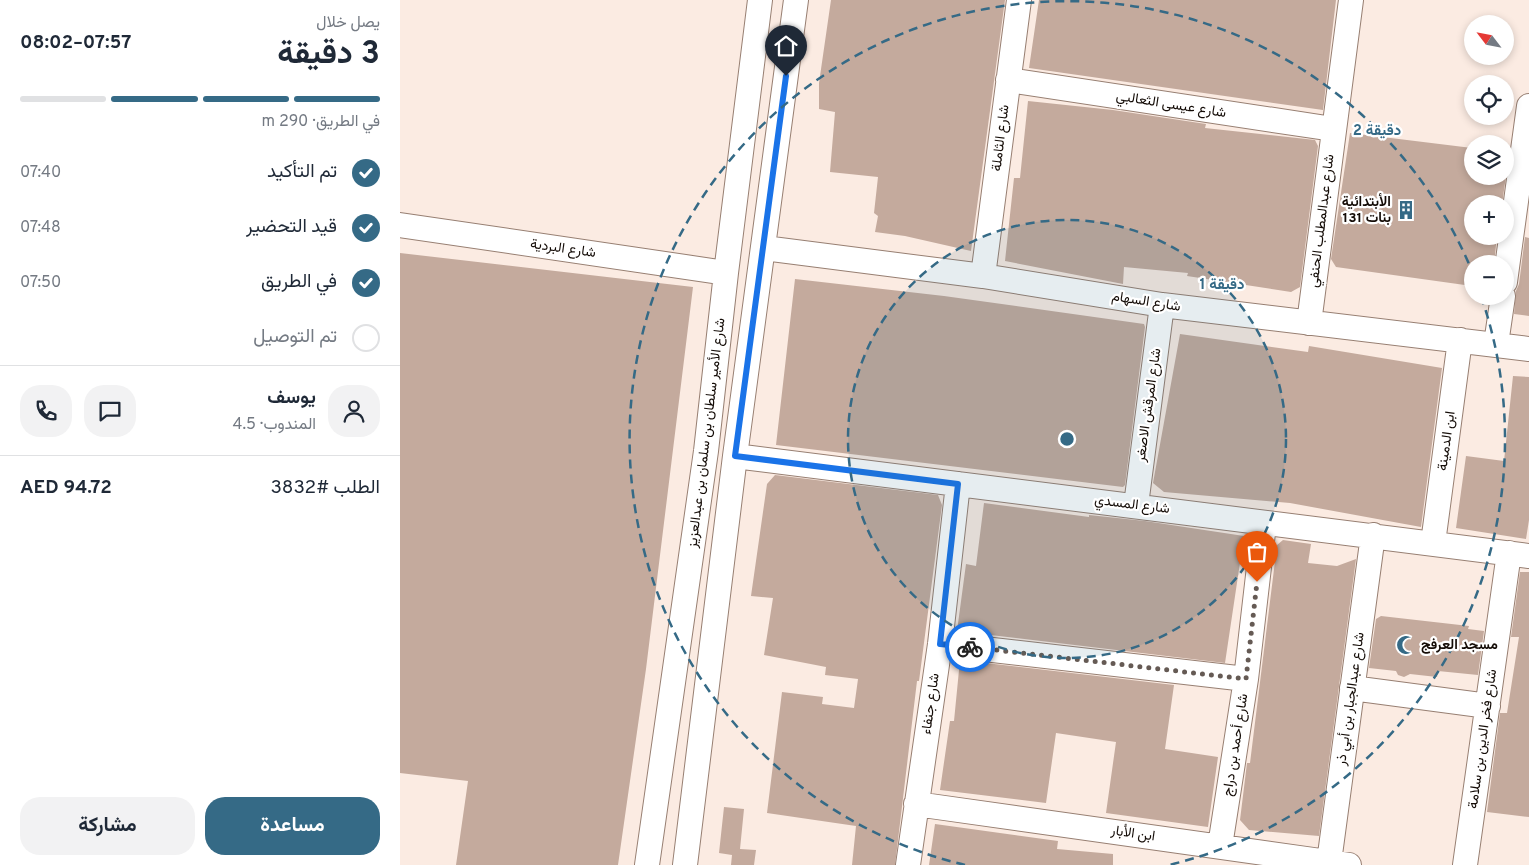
<!DOCTYPE html>
<html lang="ar">
<head>
<meta charset="utf-8">
<style>
  body { margin:0; font-family:Overpass,Vazirmatn,sans-serif; background:#f2f2f3; color:#1f2937; direction:rtl; height:100vh; display:flex; flex-direction:column; font-size:19px; white-space:nowrap }
  * { box-sizing:border-box; margin:0 }
  p { font-size:16px; color:#747a83 }
  .icon { flex:none; width:28px; height:28px; fill:none; stroke:currentColor; stroke-width:2; stroke-linecap:round; stroke-linejoin:round }
  .map { position:relative; flex:1; overflow:hidden; direction:ltr }
  .details { display:flex; flex-direction:column; background:#fff; width:400px }
  .details>* { flex:none }
  .needle { width:32px; rotate:302deg }
  .controls { position:absolute; left:1064px; top:15px; display:grid; gap:10px }
  .controls a { display:grid; place-items:center; width:50px; height:50px; border-radius:50%; background:#fff; box-shadow:0 2px 8px #0003; font-size:25px }
  .pin { position:absolute; display:grid; place-items:center; width:42px; height:42px; color:#fff; margin:-51px -21px; border-radius:50% 50% 50% 0; rotate:-45deg; box-shadow:0 0 5px #0007 }
  .pin .icon { rotate:45deg }
  .courier { position:absolute; display:grid; place-items:center; width:50px; height:50px; margin:-25px; border:4px solid #1a73e8; border-radius:50%; background:#fff; color:#222; box-shadow:0 1px 6px #0007 }
  .head em { font-style:normal; font-weight:700 }
  .head div { display:flex; flex-direction:column-reverse }
  .head { display:flex; align-items:center; justify-content:space-between; height:85px; padding:0 20px }
  h1 { font-size:32px; font-weight:700; line-height:38px }
  .bar { display:grid; grid-template-columns:repeat(4,1fr); gap:8px 5px; align-content:center; height:60px; padding:0 20px }
  .bar i { height:6px; border-radius:4px; background:#e0e1e3 }
  .bar .selected { background:#356a86 }
  .bar p { grid-column:span 4 }
  .line { display:flex; align-items:center; gap:12px; padding:0 20px; border-top:1px solid #e0e1e3 }
  .line div { flex:1 }
  .round { display:grid; place-items:center; flex:none; width:52px; height:52px; border-radius:20px; background:#f2f2f3 }
  ol { padding:0 20px; list-style:none }
  li { display:flex; align-items:center; gap:15px; height:55px }
  li p { margin-inline-start:auto }
  li .icon { padding:5px; border-radius:50%; background:#356a86; color:#fff; stroke-width:4 }
  li:last-child { color:#747a83 }
  li i { width:28px; height:28px; border:2px solid #e0e1e3; border-radius:50% }
  .primary-button { display:flex; gap:10px; margin-top:auto; padding:10px 20px }
  .primary-button a { flex:1; height:58px; border-radius:20px; background:#356a86; color:#fff; font-size:20px; font-weight:700; line-height:58px; text-align:center }
  .primary-button a+a { background:#f2f2f3; color:#1f2937 }
  main { display:flex; flex:1; min-height:0 }
  .map>svg:first-child { display:block }
  .building { fill:#c4aa9d }
  .lines { fill:none; stroke-linecap:round; stroke-linejoin:round }
  .minor-casing { stroke:#977f72; stroke-width:26 }
  .minor { stroke:#fff; stroke-width:24 }
  .done { stroke:#655a54; stroke-width:5; stroke-dasharray:0 9 }
  .route { stroke:#1a73e8; stroke-width:6 }
  .ring { fill:none; stroke:#356a86; stroke-width:2.5; stroke-dasharray:9 6 }
  .labels { text-anchor:middle; dominant-baseline:central; stroke-width:4.5; stroke-linejoin:round; paint-order:stroke }
  .street-label { font-size:14px; fill:#140c07; stroke:#fff }
  .poi-label { font-size:14px; font-weight:bold; fill:#140c07; stroke:#fff; text-anchor:end }
  .centre { fill:#356a86; stroke:#fff; stroke-width:2.5 }
  .ring-label { font-size:15px; text-anchor:middle; font-weight:bold; fill:#356a86; stroke:#fff; stroke-width:4.5; stroke-linejoin:round; paint-order:stroke }
</style>
</head>
<body>
<main>
<div class="map">
<svg width="1129" height="865" viewBox="0 0 1129 865">
  <rect width="100%" height="100%" fill="#fbebe2"/>
  <!-- building -->
  <path class="building" d="M431 0H605L571 251 505 236 475 232 478 216 474 213 478 177 430 172 435 112 419 109V83Z
    M639 0H936L923 110 629 68Z
    M628 101 713 110 806 124 805 128 915 140 918 146 900 287 891 292 787 276 788 273 724 267 723 284 605 261 614 178H620Z
    M950 133 1072 148V176H1106L1102 204H1072V236H1097L1094 264H1072V286L936 267 931 259Z
    M1125 237 1129 238V316L1114 314 1116 291 1119 284Z
    M0 253 293 287 246 669 218 865H56L68 781 0 773Z
    M395 279 544 296 744 324 745 327 725 485 723 487 376 445Z
    M780 334 908 352 909 346 1042 368 1021 527 890 503 764 492 753 483Z
    M1113 376 1129 377V520L1126 539 1056 528 1066 456 1104 461Z
    M375 475 538 495 542 505 519 681H517L495 865H452L456 826 367 813 382 692 423 697 422 704 454 708 458 679 425 675 426 667 364 655 373 598 351 596 367 484Z
    M584 503 689 517V515L745 521 844 536 825 663 557 631 566 564 576 566Z
    M883 540 911 544 908 563 937 566 956 559 919 836 849 830 840 820 847 763H850L877 545Z
    M1120 572H1129V817L1087 812 1100 713H1107L1119 637H1111Z
    M981 616 1069 626 1068 629 1084 631 1078 675 1038 671 1037 677 1010 674 1004 677 998 675 996 671 969 668 976 619Z
    M560 660 774 685 765 749 818 757 808 827 706 813 716 742 656 733 646 803 540 790 550 721H554Z
    M324 807 344 809 340 849 356 850 354 865H331L332 855 319 853Z
    M535 824 658 841 657 849 713 854V865H529Z"/>
  <g class="lines">
    <!-- minor casing -->
    <g class="minor-casing">
      <path id="minor" d="M608 80 933 129
        M0 225 326 273
        M364 248 583 276 762 305 1129 349
        M583 276 619 0
        M1105 282 1129 106
        M909 323 951 0
        M1096 344 1103 296
        M335 456 1129 556
        M736 505 762 305
        M1033 543 1060 340
        M540 644 846 679
        M952 688 1088 706
        M516 804 949 865
        M820 846 846 679 864 524
        M929 862 973 535
        M247 865 306 451 326 273 360 0
        M285 865 335 456 396 0
        M508 865 540 644 558 484
        M1065 865 1109 553"/>
    </g>
    <!-- minor -->
    <use href="#minor" class="minor"/>
  </g>
  <g class="lines">
    <!-- done -->
    <path class="done" d="M570 647 846 679 857 582"/>
    <!-- route -->
    <path class="route" d="M386 76 335 456 558 484 540 644 570 647"/>
  </g>
  <!-- distance rings -->
  <circle cx="667" cy="439" r="219" fill="#356a86" fill-opacity=".12"/>
  <g class="ring">
    <circle cx="667" cy="439" r="219"/>
    <path d="M565 865A438 438 0 1 1 1072 271M1081 296A438 438 0 0 1 769 865"/>
  </g>
  <!-- icons -->
  <defs>
    <g id="building-bare" transform="scale(1.5)"><path d="M-4-6H4V6H1V3H-1V6H-4ZM-2.5-4.3h1.7v1.8h-1.7ZM.8-4.3h1.7v1.8H.8ZM-2.5-1h1.7V.8h-1.7ZM.8-1h1.7V.8H.8Z" fill="#356a86" stroke="#fff" stroke-width="2.5" paint-order="stroke"/></g>
    <g id="mosque-bare" transform="scale(1.5)"><path d="M3.5-4.9A6 6 0 1 0 3.5 4.9A5 5 0 1 1 3.5-4.9Z" fill="#356a86" stroke="#fff" stroke-width="2.5" paint-order="stroke"/></g>
  </defs>
  <g fill-rule="evenodd">
    <use href="#building-bare" x="1006" y="210"/>
    <use href="#mosque-bare" x="1006" y="645"/>
  </g>
  <g class="labels">
    <!-- street labels -->
    <g class="street-label">
      <text transform="translate(771 105) rotate(9)">شارع عيسى الثعالبي</text>
      <text transform="translate(601 138) rotate(-83)">شارع الثاملة</text>
      <text transform="translate(922 221) rotate(-83)">شارع عبدالمطلب الحنفي</text>
      <text transform="translate(163 249) rotate(8)">شارع البردية</text>
      <text transform="translate(746 302) rotate(9)">شارع السهام</text>
      <text transform="translate(749 405) rotate(-82)">شارع المرقش الاصغر</text>
      <text transform="translate(307 433) rotate(-83)">شارع الأمير سلطان بن سلمان بن عبدالعزيز</text>
      <text transform="translate(1047 441) rotate(-82)">ابن الدمينة</text>
      <text transform="translate(732 505) rotate(7)">شارع المسدي</text>
      <text transform="translate(951 699) rotate(-82)">شارع عبدالجبار بن أبي ذر</text>
      <text transform="translate(531 704) rotate(-82)">شارع جنفاء</text>
      <text transform="translate(1083 739) rotate(-82)">شارع فخر الدين بن سلامة</text>
      <text transform="translate(836 745) rotate(-81)">شارع أحمد بن دراج</text>
      <text transform="translate(733 834) rotate(8)">ابن الأبار</text>
    </g>
    <!-- poi labels -->
    <g class="poi-label">
      <text x="991" y="202">الأبتدائية<tspan x="991" dy="16">131 بنات</tspan></text>
      <text x="1021" y="645" text-anchor="start">مسجد العرفج</text>
    </g>
  </g>
  <circle cx="667" cy="439" r="8" class="centre"/>
  <g class="ring-label">
    <text x="977" y="135">2 دقيقة</text>
    <text x="822" y="289">1 دقيقة</text>
  </g>
</svg>
<div class="controls">
<a><svg class="needle" viewBox="-14 -14 28 28"><path d="M0-13l5 13h-10z" fill="#e53935"/><path d="M0 13l5-13h-10z" fill="#747a83"/></svg></a>
<a><svg class="icon" aria-label="locate" viewBox="0 0 24 24"><circle cx="12" cy="12" r="6"/><path d="M12 2v4M12 18v4M2 12h4M18 12h4"/></svg></a>
<a><svg class="icon" aria-label="layers" viewBox="0 0 24 24"><path d="M12 4l9 5-9 5-9-5zM3 14l9 5 9-5"/></svg></a>
<a>+</a>
<a>−</a>
</div>
<div class="pin" style="left:857px;top:582px;background:#ea580c"><svg class="icon" aria-label="bag" viewBox="0 0 24 24"><path d="M5 8h14l-1 12H6zM9 8a3 3 0 0 1 6 0"/></svg></div>
<div class="pin" style="left:386px;top:76px;background:#1f2937"><svg class="icon" aria-label="home" viewBox="0 0 24 24"><path d="M3 11l9-7 9 7M6 9v11h12V9"/></svg></div>
<div class="courier" style="left:570px;top:647px"><svg class="icon" aria-label="bike" viewBox="0 0 24 24"><circle cx="6" cy="16" r="4"/><circle cx="18" cy="16" r="4"/><path d="M6 16l4-8h5l3 8M10 8l3 8H6M13 5h3"/></svg></div>
</div>
<section class="details">
<div class="head"><div><h1>3 دقيقة</h1><p>يصل خلال</p></div><em>07:57–08:02</em></div>
<div class="bar"><i class="selected"></i><i class="selected"></i><i class="selected"></i><i></i><p>في الطريق · 290 m</p></div>
<ol>
<li><svg class="icon" aria-label="check" viewBox="0 0 24 24"><path d="M5 12l5 5 9-10"/></svg>تم التأكيد<p>07:40</p></li>
<li><svg class="icon" aria-label="check" viewBox="0 0 24 24"><path d="M5 12l5 5 9-10"/></svg>قيد التحضير<p>07:48</p></li>
<li><svg class="icon" aria-label="check" viewBox="0 0 24 24"><path d="M5 12l5 5 9-10"/></svg>في الطريق<p>07:50</p></li>
<li><i></i>تم التوصيل</li>
</ol>
<div class="line" style="height:90px"><a class="round"><svg class="icon" aria-label="person" viewBox="0 0 24 24"><circle cx="12" cy="8" r="4"/><path d="M4 21q1-7 8-7t8 7"/></svg></a><div><b>يوسف</b><p>المندوب · 4.5</p></div><a class="round"><svg class="icon" aria-label="chat" viewBox="0 0 24 24"><path d="M4 5h16v11H9l-5 4z"/></svg></a><a class="round"><svg class="icon" aria-label="phone" viewBox="0 0 24 24"><path d="M5 4h4l2 5-3 2q2 4 5 5l2-3 5 2v4C11 20 4 13 5 4z"/></svg></a></div>
<div class="line" style="height:65px"><div>الطلب #3832</div><b>AED 94.72</b></div>
<div class="primary-button"><a>مساعدة</a><a>مشاركة</a></div>
</section>
</main>
</body>
</html>
